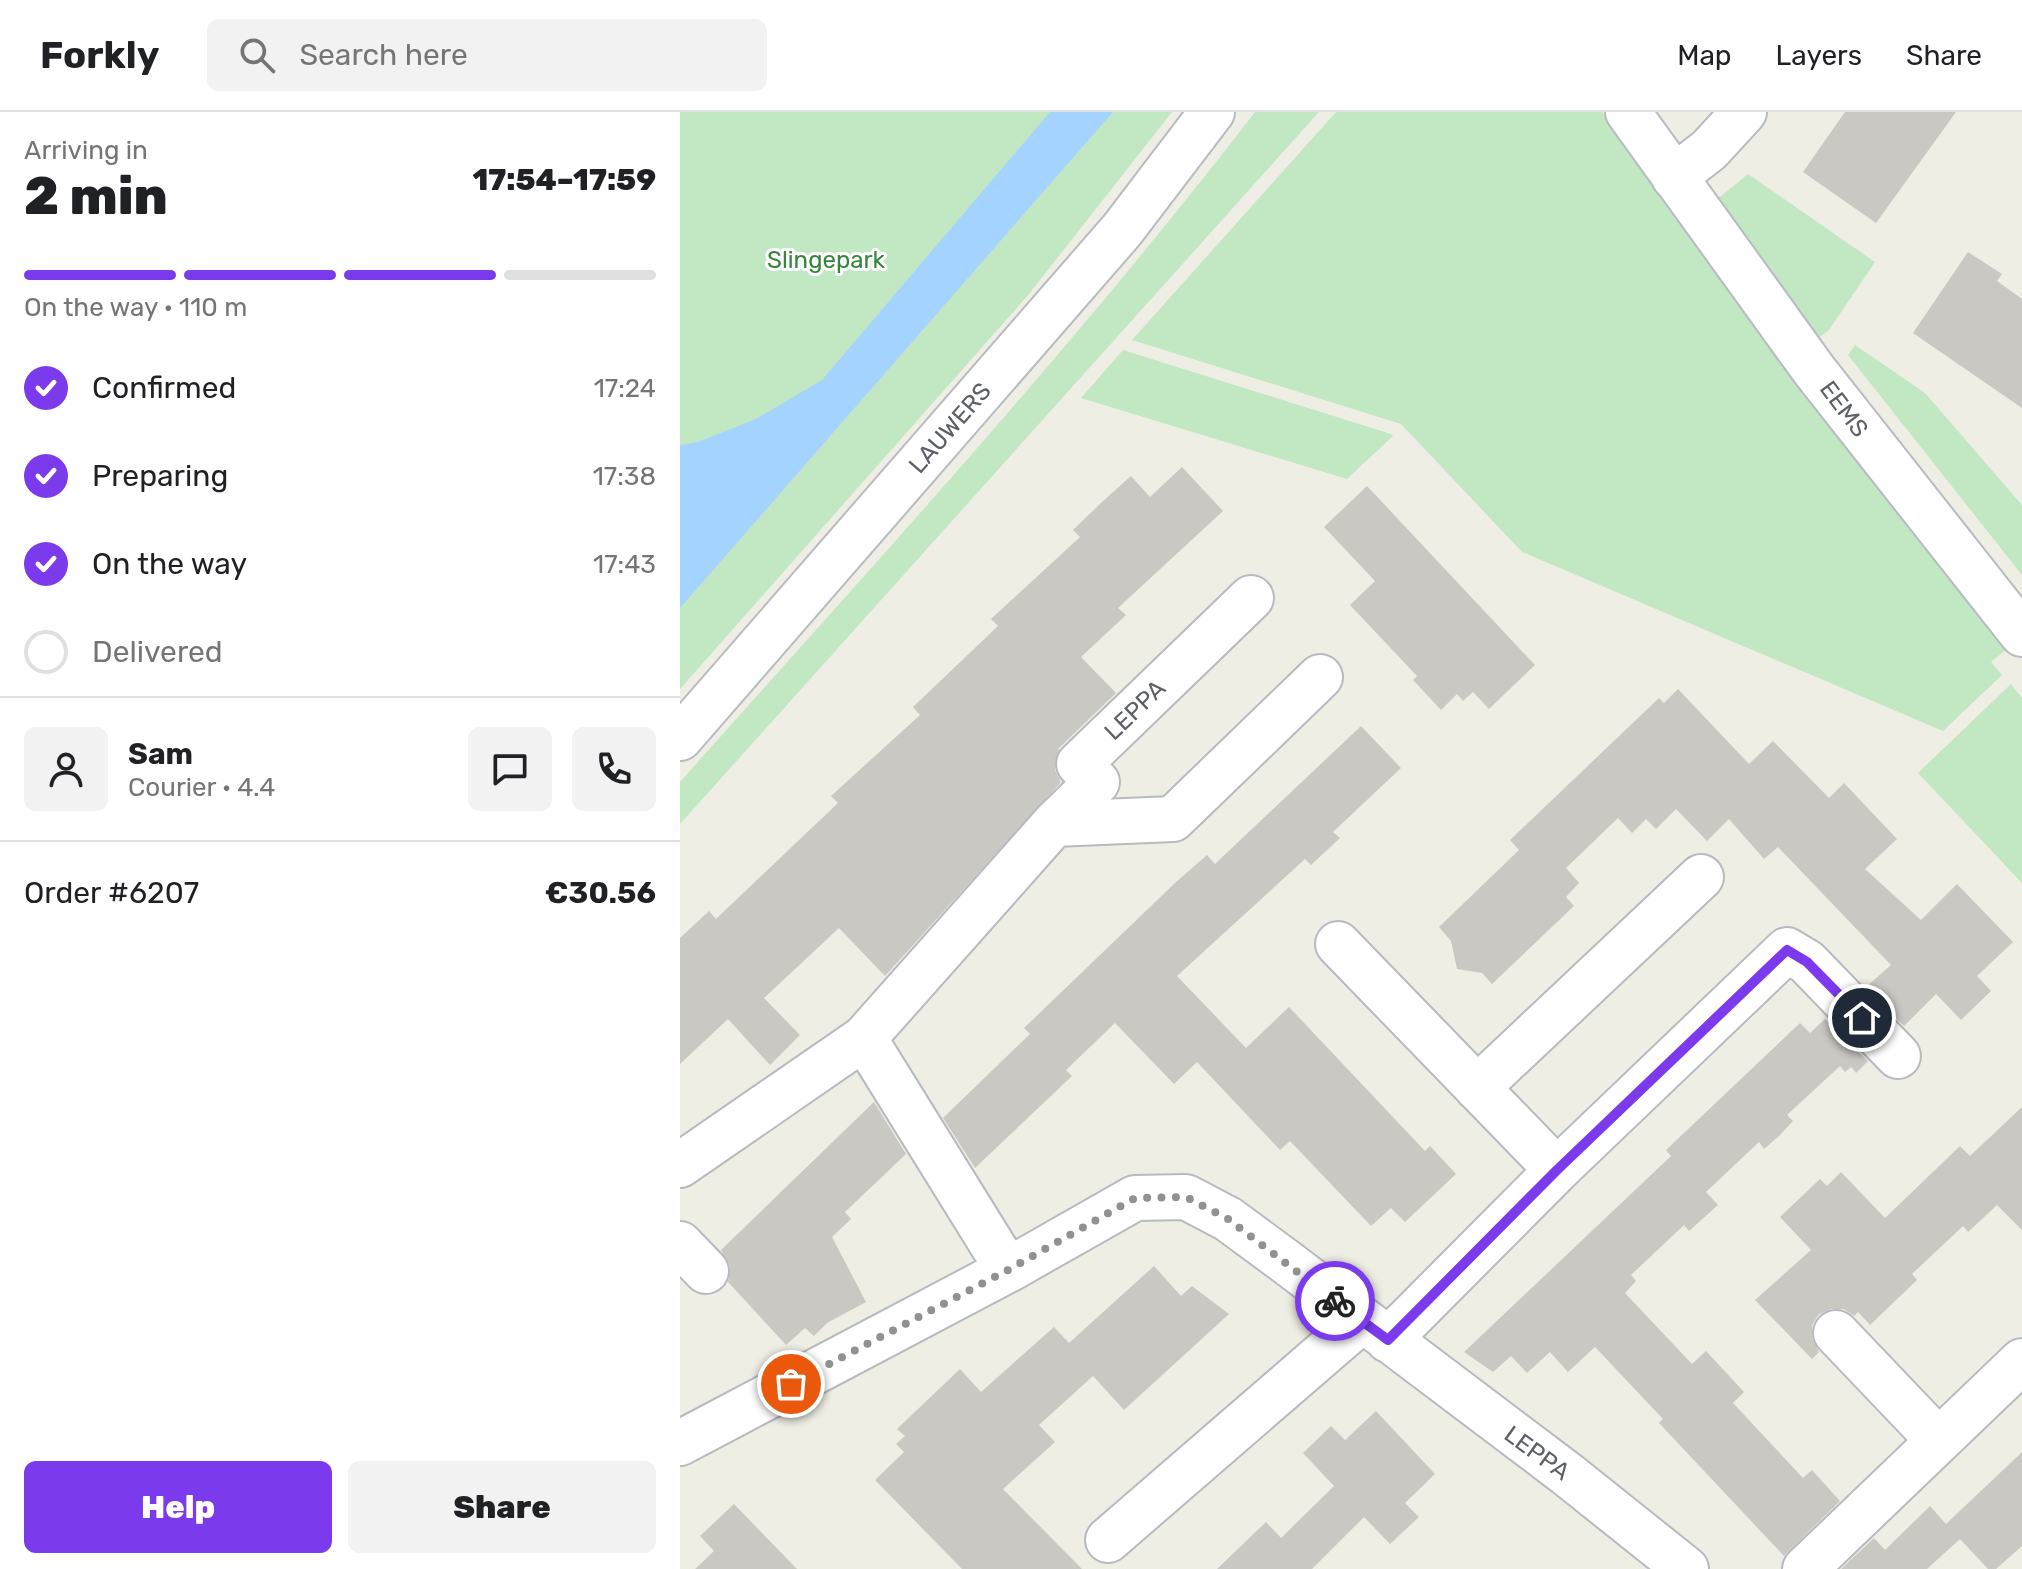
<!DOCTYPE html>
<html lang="en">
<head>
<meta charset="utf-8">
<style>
  body { margin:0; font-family:Rubik,sans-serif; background:#f2f2f2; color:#202124; height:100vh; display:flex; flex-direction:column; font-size:30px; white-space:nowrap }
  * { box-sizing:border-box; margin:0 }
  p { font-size:26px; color:#757577 }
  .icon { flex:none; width:44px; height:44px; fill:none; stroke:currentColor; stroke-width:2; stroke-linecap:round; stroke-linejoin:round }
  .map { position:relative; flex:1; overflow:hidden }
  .details { display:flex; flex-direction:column; background:#fff; width:680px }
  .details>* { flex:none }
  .pin { position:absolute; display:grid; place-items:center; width:68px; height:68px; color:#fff; margin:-34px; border:4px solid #fff; border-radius:50%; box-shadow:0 2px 8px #0007 }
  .courier { position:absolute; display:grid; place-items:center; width:80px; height:80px; margin:-40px; border:6px solid #7c3aed; border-radius:50%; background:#fff; color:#222; box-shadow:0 2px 10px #0007 }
  .summary em { font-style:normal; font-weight:800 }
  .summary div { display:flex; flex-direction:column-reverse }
  .summary { display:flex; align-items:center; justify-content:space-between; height:136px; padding:0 24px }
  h1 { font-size:52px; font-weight:800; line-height:60px }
  .bar { display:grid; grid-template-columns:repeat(4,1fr); gap:12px 8px; align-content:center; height:96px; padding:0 24px }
  .bar i { height:10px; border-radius:6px; background:#e0e0e0 }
  .bar .active { background:#7c3aed }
  .bar p { grid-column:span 4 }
  .line { display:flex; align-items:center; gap:20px; padding:0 24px; border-top:2px solid #e0e0e0 }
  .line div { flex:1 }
  .round { display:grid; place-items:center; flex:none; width:84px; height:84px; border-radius:12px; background:#f2f2f2 }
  ol { padding:0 24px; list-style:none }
  li { display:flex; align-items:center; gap:24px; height:88px }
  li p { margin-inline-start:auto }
  li .icon { padding:8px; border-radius:50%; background:#7c3aed; color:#fff; stroke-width:4 }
  li:last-child { color:#757577 }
  li i { width:44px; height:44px; border:4px solid #e0e0e0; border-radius:50% }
  .cta { display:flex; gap:16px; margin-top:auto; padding:16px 24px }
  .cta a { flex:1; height:92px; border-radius:12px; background:#7c3aed; color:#fff; font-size:32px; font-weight:800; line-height:92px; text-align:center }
  .cta a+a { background:#f2f2f2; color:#202124 }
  header { display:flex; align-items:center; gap:48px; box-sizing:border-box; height:112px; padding:0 40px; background:#fff; border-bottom:2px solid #e0e0e0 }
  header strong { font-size:38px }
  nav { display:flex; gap:44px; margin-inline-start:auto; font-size:28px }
  .search { width:560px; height:72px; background:#f2f2f2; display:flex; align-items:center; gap:20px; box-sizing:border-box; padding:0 28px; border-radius:12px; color:#757577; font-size:30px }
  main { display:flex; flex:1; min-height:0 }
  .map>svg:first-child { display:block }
  .green { fill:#c1e7c3 }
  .water { fill:#a5d3ff }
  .building { fill:#cac8c2 }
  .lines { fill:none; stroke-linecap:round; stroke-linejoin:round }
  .street-casing { stroke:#b7babf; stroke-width:48 }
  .secondary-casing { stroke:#b8bbc1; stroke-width:48 }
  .street { stroke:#fff; stroke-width:44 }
  .secondary { stroke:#fff; stroke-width:44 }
  .done { stroke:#909292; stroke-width:8; stroke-dasharray:0 14.4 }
  .route { stroke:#7c3aed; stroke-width:10 }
  .labels { text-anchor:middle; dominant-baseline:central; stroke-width:6; stroke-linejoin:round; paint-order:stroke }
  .park-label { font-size:24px; fill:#33863c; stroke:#fff }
  .street-label { font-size:24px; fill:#5d6066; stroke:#fff }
</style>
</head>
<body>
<header>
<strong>Forkly</strong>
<div class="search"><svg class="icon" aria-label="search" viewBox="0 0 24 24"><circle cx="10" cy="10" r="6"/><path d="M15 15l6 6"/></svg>Search here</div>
<nav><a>Map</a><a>Layers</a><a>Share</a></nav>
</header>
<main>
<section class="details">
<div class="summary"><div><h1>2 min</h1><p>Arriving in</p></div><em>17:54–17:59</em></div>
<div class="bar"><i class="active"></i><i class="active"></i><i class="active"></i><i></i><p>On the way · 110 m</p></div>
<ol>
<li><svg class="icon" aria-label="check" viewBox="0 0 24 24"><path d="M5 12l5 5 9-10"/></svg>Confirmed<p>17:24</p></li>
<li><svg class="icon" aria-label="check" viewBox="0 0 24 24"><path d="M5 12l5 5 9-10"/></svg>Preparing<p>17:38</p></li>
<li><svg class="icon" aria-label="check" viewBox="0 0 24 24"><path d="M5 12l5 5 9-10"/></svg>On the way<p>17:43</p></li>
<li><i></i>Delivered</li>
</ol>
<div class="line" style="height:144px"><a class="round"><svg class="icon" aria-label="person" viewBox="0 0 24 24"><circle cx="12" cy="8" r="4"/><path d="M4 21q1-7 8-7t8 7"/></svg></a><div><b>Sam</b><p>Courier · 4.4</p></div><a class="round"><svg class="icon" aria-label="chat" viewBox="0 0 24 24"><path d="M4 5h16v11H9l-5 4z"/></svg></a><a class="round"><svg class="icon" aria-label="phone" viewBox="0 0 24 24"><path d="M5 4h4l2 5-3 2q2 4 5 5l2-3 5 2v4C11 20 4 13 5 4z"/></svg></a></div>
<div class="line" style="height:104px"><div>Order #6207</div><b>€30.56</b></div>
<div class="cta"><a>Help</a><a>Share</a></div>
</section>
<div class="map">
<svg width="1342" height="1457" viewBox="0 0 1342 1457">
  <rect width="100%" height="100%" fill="#efeee5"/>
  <!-- green -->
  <path class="green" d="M0 0H492L349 182 0 577Z
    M575 0H639L0 712V670C196 450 395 234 575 0Z
    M656 0H922L1134 294 1327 537 1311 550 1322 563 1263 619 842 440 721 312 452 228Z
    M1068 62 1195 150 1149 218 1135 229 1035 89Z
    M1175 233 1245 281 1342 393V463L1168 243Z
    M443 238 711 322 713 324 667 367 401 286Z
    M1331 572 1342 586V771L1238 661Z"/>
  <!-- water -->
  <path class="water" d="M370 0H433L0 496V333L18 330 76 307 142 268Z"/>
  <!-- building -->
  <path class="building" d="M1165 0H1276L1196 111 1123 60Z
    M1288 140 1322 162 1317 169 1342 187V296L1233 221Z
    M502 355 543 399 438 496 446 503 401 545 436 581 379 636 375 658 381 670 205 864 159 816 84 886 120 923 90 953 48 907 0 952V826L29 799 36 807 158 691 151 684 240 603 233 595 318 514 311 507 400 425 393 418 422 390 451 364 470 385Z
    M687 374 855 553 809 597 793 580 783 589 777 582 761 598 733 568 737 564 670 493 695 469 644 415Z
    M998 577 1069 652 1093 629 1149 686 1164 671 1217 727 1185 757 1241 808 1277 772 1333 830 1297 864 1311 879 1281 908 1256 882 1224 914 1186 875 1211 853 1098 735 1084 747 1049 707 1027 729 996 697 976 717 966 707 952 721 938 706 886 756 899 771 886 785 894 794 812 872 802 861 777 857 771 829 759 815 839 738 830 728 979 586 984 591Z
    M681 614 721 656 653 720 660 726 631 753 625 747 497 864 566 936 609 895 745 1039 750 1034 776 1062 725 1110 711 1096 691 1114 610 1029 600 1038 517 950 494 972 435 911 386 958 392 964 295 1056 263 1006 350 922 344 916 495 771 527 743 535 752Z
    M1145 907 1188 949 1176 961 1171 955 1165 960 1160 954 1107 1003 1113 1009 1099 1024 1084 1037 1079 1030 1026 1080 1038 1093 1009 1119 1004 1113 951 1163 956 1169 945 1181 1012 1252 1026 1239 1064 1280 1053 1291 1123 1366 1132 1358 1160 1389 1104 1444 979 1311 983 1307 915 1235 888 1260 870 1240 847 1261 831 1244 813 1260 784 1240 991 1044 986 1038 1120 911 1130 921Z
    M194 990 226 1042 165 1100 171 1107 152 1125 186 1190 147 1211 134 1224 125 1216 106 1233 48 1170 50 1154 41 1138Z
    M1342 995V1118L1317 1093 1288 1120 1283 1114 1232 1162 1237 1168 1190 1213 1178 1200 1174 1204 1164 1197H1151L1139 1202 1132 1213V1226L1139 1240 1132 1247 1075 1188 1131 1138 1100 1105 1140 1067 1147 1074 1161 1060 1205 1106 1280 1034 1290 1044Z
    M474 1154 501 1184 512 1174 549 1202 444 1298 413 1264 359 1313 375 1330 323 1377 402 1457H282L195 1368 224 1340 216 1332 225 1324 217 1317 280 1257 301 1280 374 1215 389 1231Z
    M696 1299 755 1362 725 1391 739 1405 710 1432 684 1405 632 1457H537L586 1410 601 1426 654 1374 623 1341 651 1314 665 1328Z
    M1342 1340V1434L1316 1457H1308L1280 1427 1247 1457H1161L1194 1426 1205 1438 1250 1394 1266 1412Z
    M54 1392 117 1457H15L34 1439 20 1424Z"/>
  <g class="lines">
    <!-- street casing -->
    <g class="street-casing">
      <path id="street" d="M994 65 1029 38 1064 0
        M374 712 493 707 640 565
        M658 832 877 1058 708 1228
        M184 926 328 1158
        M797 976 1021 765
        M0 1053 184 926 374 712 417 670 399 652 571 486
        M877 1058 1107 838 1127 850 1218 944
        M0 1132 26 1159
        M1156 1221 1258 1328
        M0 1331 328 1158 455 1086 506 1085 548 1107 605 1149 887 1362 1006 1457
        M428 1428 681 1209
        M1125 1457 1342 1249"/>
    </g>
    <!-- secondary casing -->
    <g class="secondary-casing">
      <path id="secondary" d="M948 0 1134 258 1342 522
        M0 626 442 118 532 0"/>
    </g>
    <!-- street -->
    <use href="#street" class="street"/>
    <!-- secondary -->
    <use href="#secondary" class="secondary"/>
  </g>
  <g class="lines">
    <!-- done -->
    <path class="done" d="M111 1272 328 1158 455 1086 506 1085 548 1107 655 1189"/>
    <!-- route -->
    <path class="route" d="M655 1189 708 1228 877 1058 1107 838 1127 850 1182 906"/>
  </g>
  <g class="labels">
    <!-- park labels -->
    <g class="park-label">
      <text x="146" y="148">Slingepark</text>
    </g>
    <!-- street labels -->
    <g class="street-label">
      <text transform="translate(1164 297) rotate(53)">EEMS</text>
      <text transform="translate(270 316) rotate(-49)">LAUWERS</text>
      <text transform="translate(455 598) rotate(-44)">LEPPA</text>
      <text transform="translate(857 1341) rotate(36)">LEPPA</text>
    </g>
  </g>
</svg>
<div class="pin" style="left:111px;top:1272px;background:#ea580c"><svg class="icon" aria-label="bag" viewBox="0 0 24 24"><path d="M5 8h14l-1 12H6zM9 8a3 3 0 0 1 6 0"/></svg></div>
<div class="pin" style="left:1182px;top:906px;background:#1f2937"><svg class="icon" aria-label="home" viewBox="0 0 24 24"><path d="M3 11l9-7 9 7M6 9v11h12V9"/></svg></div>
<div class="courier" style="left:655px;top:1189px"><svg class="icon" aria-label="bike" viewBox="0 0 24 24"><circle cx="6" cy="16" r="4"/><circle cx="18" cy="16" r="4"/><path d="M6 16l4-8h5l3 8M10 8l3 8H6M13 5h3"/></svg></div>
</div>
</main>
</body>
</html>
